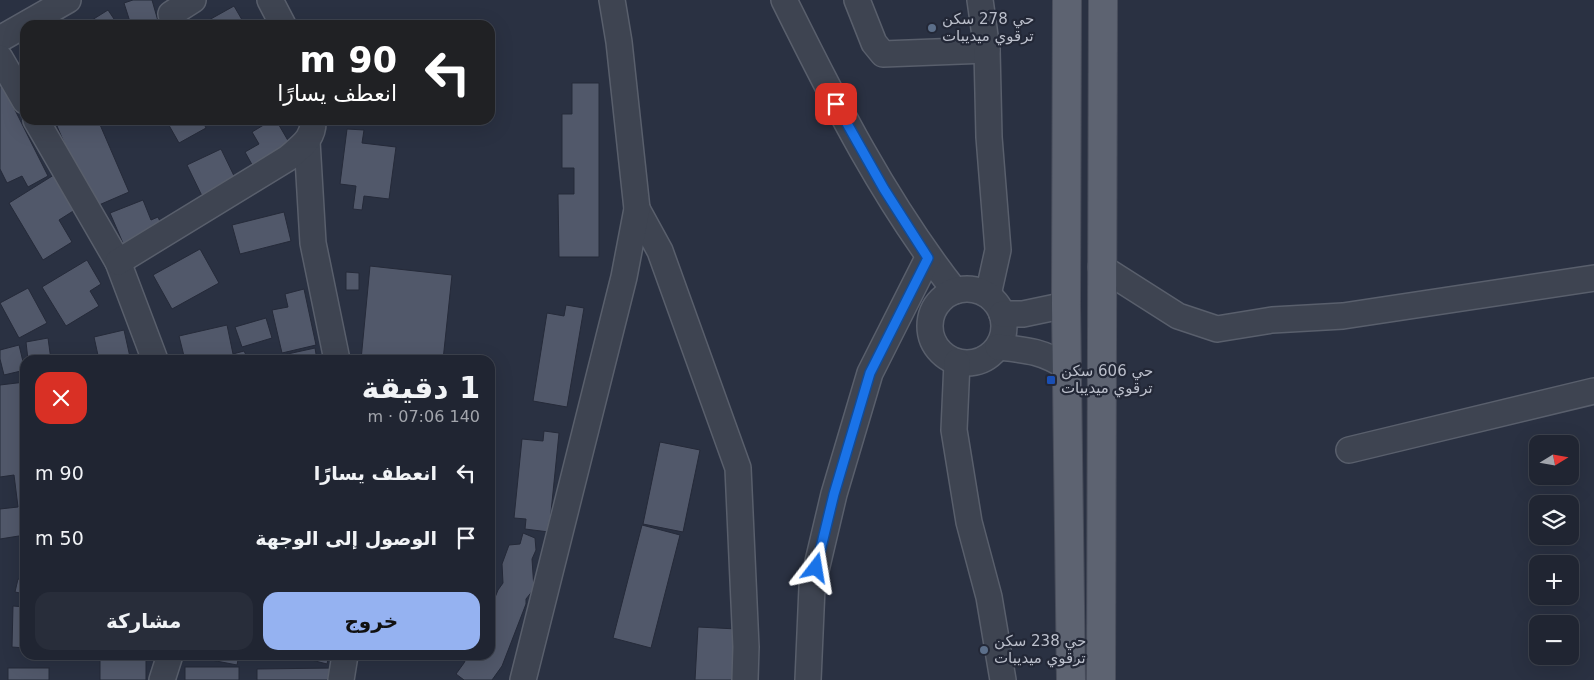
<!DOCTYPE html>
<html lang="ar">
<head>
<meta charset="utf-8">
<style>
  body { margin:0; font-family:"DejaVu Sans","Noto Sans Arabic",sans-serif; background:#282d3a; color:#f1f3f6; direction:rtl; height:100vh; display:flex; flex-direction:column; font-size:19px; white-space:nowrap }
  * { box-sizing:border-box; margin:0 }
  p { font-size:16px; color:#a2a5ac }
  .icon { flex:none; width:28px; height:28px; fill:none; stroke:currentColor; stroke-width:2; stroke-linecap:round; stroke-linejoin:round }
  .map { position:relative; flex:1; overflow:hidden; direction:ltr }
  .side { position:absolute; left:20px; top:355px; width:475px; height:305px; display:flex; flex-direction:column; background:#202532; border-radius:15px; box-shadow:0 5px 20px #0002,0 0 0 1px #3d424d; direction:rtl }
  .side>* { flex:none }
  .banner { position:absolute; left:20px; top:20px; width:475px; height:105px; border-radius:15px; box-shadow:0 5px 20px #0002,0 0 0 1px #3d424d; direction:rtl; background:#202124; color:#fff; overflow:hidden }
  .needle { width:32px; rotate:79deg }
  .fabs { position:absolute; left:1529px; top:435px; display:grid; gap:10px }
  .fabs a { display:grid; place-items:center; width:50px; height:50px; border-radius:10px; background:#202532; box-shadow:0 5px 20px #0002,0 0 0 1px #3d424d; font-size:25px }
  .pin { position:absolute; display:grid; place-items:center; width:42px; height:42px; color:#fff; margin:-21px; border-radius:10px; box-shadow:0 2px 8px #0006 }
  .me { position:absolute; width:55px; margin:-28px; rotate:14deg; stroke-linejoin:round; filter:drop-shadow(0 0 4px #0008) }
  .turn { display:flex; align-items:center; gap:18px; height:105px; padding:0 15px; font-size:22px }
  .turn .icon { width:65px; height:65px; stroke-width:2.5 }
  .turn b { display:block; font-size:35px; line-height:42px }
  .round { display:grid; place-items:center; flex:none; width:52px; height:52px; border-radius:15px; background:#282d3a }
  .overview { display:flex; align-items:center; justify-content:space-between; height:85px; padding:0 15px }
  h1 { font-size:30px; font-weight:700; line-height:38px }
  .action { display:flex; gap:10px; margin-top:auto; padding:10px 15px }
  .action a { flex:1; height:58px; border-radius:15px; background:#95b2f1; color:#111; font-size:20px; font-weight:700; line-height:58px; text-align:center }
  .action a+a { background:#282d3a; color:#f1f3f6 }
  ul { padding:0; list-style:none }
  li { display:flex; align-items:center; gap:15px; height:65px; padding:0 15px }
  li div { flex:1 }
  li b { display:block; font-size:19px }
  li em { font-style:normal }
  .map>svg:first-child { display:block }
  .building { fill:#51586a; stroke:#252a39 }
  .lines { fill:none; stroke-linecap:round; stroke-linejoin:round }
  .minor-casing { stroke:#595f6c; stroke-width:28 }
  .major-casing { stroke:#484d5b; stroke-width:30 }
  .minor { stroke:#3e4451; stroke-width:25 }
  .major { stroke:#5d6371; stroke-width:28 }
  .route-casing { stroke:#114b97; stroke-width:12 }
  .route { stroke:#1a73e8; stroke-width:9 }
  .service-dot { fill:#5c6f8a; stroke:#232837; stroke-width:2 }
  .transit-dot { fill:#1a4fb4; stroke:#232837; stroke-width:2 }
  .labels { text-anchor:middle; dominant-baseline:central; stroke-width:4.5; stroke-linejoin:round; paint-order:stroke }
  .poi-label { font-size:15px; fill:#bbbfcb; stroke:#232837; text-anchor:start }
</style>
</head>
<body>
<div class="map">
<svg width="1594" height="680" viewBox="0 0 1594 680">
  <rect width="100%" height="100%" fill="#2a3142"/>
  <g class="building">
    <path d="M133,0H152L158,21L145,25H131L124,3Z"/>
    <path d="M234,6L245,25H200Z"/>
    <path d="M108,10L118,25H84Z"/>
    <path d="M572,83H599V257H559L558,194H574V168H562V114H572Z"/>
    <path d="M2,84L48,176L28,187L22,176L7,183L0,169V85Z"/>
    <path d="M70,120H98L129,192L92,208L57,126Z"/>
    <path d="M166,120H202L206,128L179,143Z"/>
    <path d="M272,120H276L297,156L260,179L245,152L259,144L252,132Z"/>
    <path d="M347,129L364,130L362,143L396,147L389,199L364,196L362,210L353,209L356,186L340,184Z"/>
    <path d="M221,149L237,182L203,198L187,165Z"/>
    <path d="M57,173L78,208L59,220L72,242L43,260L9,203Z"/>
    <path d="M143,200L151,220L158,217L169,241L129,257L110,213Z"/>
    <path d="M284,212L291,241L240,254L232,225Z"/>
    <path d="M200,249L219,283L172,309L153,275Z"/>
    <path d="M87,260L101,284L90,291L99,306L66,326L42,287Z"/>
    <path d="M370,266L452,275L443,360H361Z"/>
    <path d="M346,272L359,273V290H346Z"/>
    <path d="M28,288L47,323L19,338L0,303Z"/>
    <path d="M304,289L316,345L282,353L272,310L288,307L285,294Z"/>
    <path d="M566,305L584,308L567,407L533,401L547,313L564,316Z"/>
    <path d="M266,318L272,338L242,347L235,327Z"/>
    <path d="M227,325L233,354L244,351L246,355L234,358V360H185L179,336Z"/>
    <path d="M124,330L130,357L119,360H99L94,337Z"/>
    <path d="M48,338L51,360H28L26,342Z"/>
    <path d="M19,345L25,370L4,375L0,359V350Z"/>
    <path d="M315,348L317,360H275L274,357Z"/>
    <path d="M25,382V535L0,539V509L18,507L14,475L0,477V385Z"/>
    <path d="M544,431L559,433L549,532L525,529L526,519L514,518L522,439L543,441Z"/>
    <path d="M660,442L700,450L683,532L643,524Z"/>
    <path d="M642,525L680,535L651,648L613,638Z"/>
    <path d="M523,533L535,538L536,550L532,559L534,589L526,599V604L502,666L492,680H464L456,674L464,663L468,655H490V610L498,590L503,583L502,564L509,545L520,544Z"/>
    <path d="M18,579L25,580V594L15,592Z"/>
    <path d="M13,606L25,607V648L12,647Z"/>
    <path d="M698,627L737,629L735,680H695Z"/>
    <path d="M126,655H146V680H100V657H126Z"/>
    <path d="M206,655H239L237,665L206,659Z"/>
    <path d="M292,655H329L327,664Z"/>
    <rect x="185" y="667" width="54" height="13"/>
    <rect x="8" y="668" width="41" height="12"/>
    <path d="M334,668V680H257V669Z"/>
  </g>
  <g class="lines">
    <defs>
      <g id="minor">
        <path d="M270,0L283,25"/>
        <path d="M784,0C834,101 885,202 955,291"/>
        <path d="M857,0L874,43L883,54L987,50"/>
        <path d="M980,0L987,50L989,137L998,250L988,295"/>
        <path d="M171,14L193,0"/>
        <path d="M0,39L68,0"/>
        <path d="M0,58L25,101"/>
        <path d="M36,120L118,262L155,360"/>
        <path d="M307,141L313,243L337,360"/>
        <path d="M637,209L660,251L738,468L746,647L745,680"/>
        <path d="M118,262L288,158C301,146 314,139 313,120"/>
        <path d="M1101,267L1178,316L1217,329L1272,320L1343,316L1594,278"/>
        <circle cx="967" cy="326" r="37"/>
        <path d="M1002,314H1023L1066,305"/>
        <path d="M998,347C1027,350 1042,351 1067,367"/>
        <path d="M957,362L954,430L969,522L989,597L1003,680"/>
        <path d="M1349,450L1594,391"/>
        <path d="M162,680L170,655"/>
        <path d="M341,680L345,655"/>
        <path d="M523,680L624,277L637,209L619,42L612,0"/>
        <path d="M808,680L812,587L834,494L870,373L928,258"/>
      </g>
      <g id="major">
        <path d="M1067,0L1066,305L1071,680"/>
        <path d="M1101,680L1103,0"/>
      </g>
    </defs>
    <use href="#minor" class="minor-casing"/>
    <use href="#major" class="major-casing"/>
    <use href="#minor" class="minor"/>
    <use href="#major" class="major"/>
  </g>
  <g class="lines">
    <defs>
      <path id="route" d="M816,568L834,494L870,373L928,258L884,189L836,104"/>
    </defs>
    <use href="#route" class="route-casing"/>
    <use href="#route" class="route"/>
  </g>
  <g class="service-dot">
    <circle cx="932" cy="28" r="5"/>
    <circle cx="984" cy="650" r="5"/>
  </g>
  <rect class="transit-dot" x="1046" y="375" width="10" height="10" rx="2.5"/>
  <g class="labels">
    <g class="poi-label">
      <text x="942" y="19">حي 278 سكن<tspan x="942" dy="17">ترقوي ميديبات</tspan></text>
      <text x="1061" y="371">حي 606 سكن<tspan x="1061" dy="17">ترقوي ميديبات</tspan></text>
      <text x="994" y="641">حي 238 سكن<tspan x="994" dy="17">ترقوي ميديبات</tspan></text>
    </g>
  </g>
</svg>
<div class="fabs">
<a><svg class="needle" viewBox="-14 -14 28 28"><path d="M0-13l5 13h-10z" fill="#e53935"/><path d="M0 13l5-13h-10z" fill="#a2a5ac"/></svg></a>
<a><svg class="icon" aria-label="layers" viewBox="0 0 24 24"><path d="M12 4l9 5-9 5-9-5zM3 14l9 5 9-5"/></svg></a>
<a>+</a>
<a>−</a>
</div>
<div class="pin" style="left:836px;top:104px;background:#d93025"><svg class="icon" aria-label="arrive" viewBox="0 0 24 24"><path d="M6 21V4h12l-3 4 3 4H6"/></svg></div>
<svg class="me" style="left:816px;top:568px" viewBox="-20 -20 40 40"><path d="M0-17L14 15 0 8-14 15z" fill="#1a73e8" stroke="#fff" stroke-width="4"/></svg>
<div class="banner">
<div class="turn"><svg class="icon" aria-label="left" viewBox="0 0 24 24"><path d="M17 20v-9H6M10 6l-5 5 5 5"/></svg><div><b>90 m</b>انعطف يسارًا</div></div>
</div>
<section class="side">
<div class="overview"><div><h1>1 دقيقة</h1><p>140 m · 07:06</p></div><a class="round" style="background:#d93025;color:#fff"><svg class="icon" aria-label="close" viewBox="0 0 24 24"><path d="M6 6l12 12M18 6L6 18"/></svg></a></div>
<ul>
<li><svg class="icon" aria-label="left" viewBox="0 0 24 24"><path d="M17 20v-9H6M10 6l-5 5 5 5"/></svg><div><b>انعطف يسارًا</b></div><em>90 m</em></li>
<li><svg class="icon" aria-label="arrive" viewBox="0 0 24 24"><path d="M6 21V4h12l-3 4 3 4H6"/></svg><div><b>الوصول إلى الوجهة</b></div><em>50 m</em></li>
</ul>
<div class="action"><a>خروج</a><a>مشاركة</a></div>
</section>
</div>
</body>
</html>
